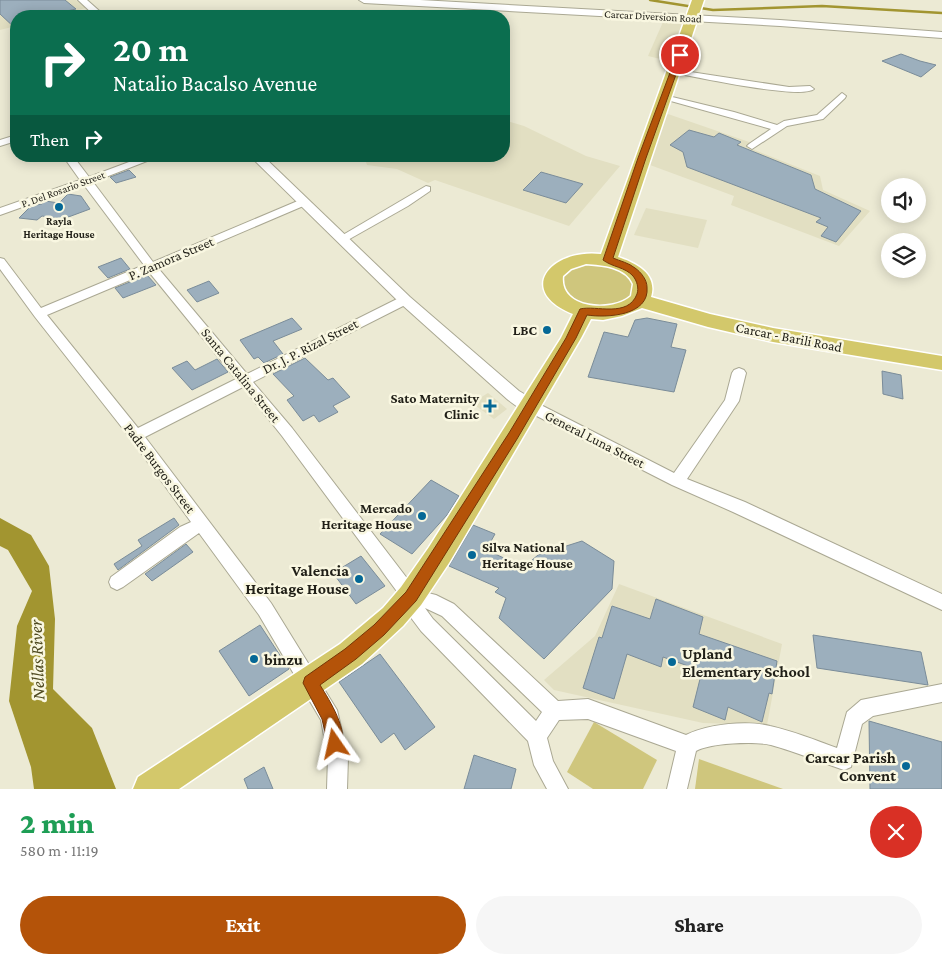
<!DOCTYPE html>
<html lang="en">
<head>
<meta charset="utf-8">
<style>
  body { margin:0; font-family:"Crimson Pro",serif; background:#f6f6f6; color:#222; height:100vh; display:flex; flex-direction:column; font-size:19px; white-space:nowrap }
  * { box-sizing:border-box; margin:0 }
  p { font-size:16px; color:#767676 }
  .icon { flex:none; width:28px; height:28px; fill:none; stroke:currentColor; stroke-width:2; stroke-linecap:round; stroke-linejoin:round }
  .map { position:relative; height:789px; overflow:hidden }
  .sheet { display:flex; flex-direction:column; background:#fff; flex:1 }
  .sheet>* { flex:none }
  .guide { position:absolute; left:10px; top:10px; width:500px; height:152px; border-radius:20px; box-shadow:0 2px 12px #0003; background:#0b6e4f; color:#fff; overflow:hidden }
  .controls { position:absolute; left:881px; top:178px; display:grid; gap:10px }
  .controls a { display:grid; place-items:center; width:45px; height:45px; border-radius:50%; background:#fff; box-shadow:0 2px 12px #0003; font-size:25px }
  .pin { position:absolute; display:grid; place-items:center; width:42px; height:42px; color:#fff; margin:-21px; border:2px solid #fff; border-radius:50%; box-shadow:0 1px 5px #0007 }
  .me { position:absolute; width:55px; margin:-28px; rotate:349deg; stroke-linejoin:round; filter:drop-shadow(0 0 4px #0008) }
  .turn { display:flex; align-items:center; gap:18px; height:105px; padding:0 20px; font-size:22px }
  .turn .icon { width:65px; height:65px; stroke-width:2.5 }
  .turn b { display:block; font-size:35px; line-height:42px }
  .then { display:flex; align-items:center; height:48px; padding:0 20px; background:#0003; gap:10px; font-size:19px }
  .round { display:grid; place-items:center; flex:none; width:52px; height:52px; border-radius:26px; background:#f6f6f6 }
  .overview { display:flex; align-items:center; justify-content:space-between; height:85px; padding:0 20px }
  h1 { font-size:30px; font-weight:800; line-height:38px; color:#1e9e55 }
  .action { display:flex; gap:10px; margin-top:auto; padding:10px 20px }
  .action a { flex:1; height:58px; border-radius:30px; background:#b45309; color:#fff; font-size:20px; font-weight:800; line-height:58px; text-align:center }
  .action a+a { background:#f6f6f6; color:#222 }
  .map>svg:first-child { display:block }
  .built { fill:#e2dfc2 }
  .green { fill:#cfc67d }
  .water { fill:#a29530 }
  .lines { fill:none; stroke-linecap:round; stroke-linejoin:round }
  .stream { stroke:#a29530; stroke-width:2.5 }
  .building { fill:#9cafbd; stroke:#7a8c99 }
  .minor-casing { stroke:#aaa893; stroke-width:2 }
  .tertiary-casing { stroke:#aaa893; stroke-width:2 }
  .secondary-casing { stroke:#aaa893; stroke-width:2 }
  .trunk-casing { stroke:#fff; stroke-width:3 }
  .minor { fill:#fff; fill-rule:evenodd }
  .tertiary { fill:#fff; fill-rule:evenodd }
  .secondary { fill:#fff; fill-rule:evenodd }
  .trunk { fill:#d3c86b; fill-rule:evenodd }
  .route { fill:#b45309; stroke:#753606 }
  .poi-dot { fill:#056896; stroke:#f9f7e1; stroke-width:2 }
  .labels { text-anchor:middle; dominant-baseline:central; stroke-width:5; stroke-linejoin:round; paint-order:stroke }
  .far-street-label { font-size:11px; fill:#201f17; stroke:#f9f7e1 }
  .far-poi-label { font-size:11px; font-weight:bold; fill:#201f17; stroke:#f9f7e1 }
  .street-label { font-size:14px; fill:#201f17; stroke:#f9f7e1 }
  .poi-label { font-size:14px; font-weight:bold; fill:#201f17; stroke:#f9f7e1; text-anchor:end }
  .near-poi-label { font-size:16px; font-weight:bold; fill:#201f17; stroke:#f9f7e1; text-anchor:end }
  .near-water-label { font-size:18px; font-style:italic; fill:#4f4a21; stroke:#f9f7e1 }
</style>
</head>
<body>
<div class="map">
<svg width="942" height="789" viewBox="0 0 942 789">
  <rect width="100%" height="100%" fill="#ecead4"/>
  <g class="built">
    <path d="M0,0H76L86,8L54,16H16V26L0,30Z"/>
    <path d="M663,22L683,24L669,61L648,56Z"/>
    <path d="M668,114L752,143L747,147L820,176L823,190L870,211L839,246L731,205L734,196L650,165L663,120Z"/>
    <path d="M504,120L524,126L586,156L620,166L569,226L435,180L428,183L397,169L367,165L366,162L377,156H504Z"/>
    <path d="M646,208L707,220L698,248L634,235Z"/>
    <path d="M488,393L507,409L494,419L472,403Z"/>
    <path d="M619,584L782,644L767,725L703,723L554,690L544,680L595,636Z"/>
  </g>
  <g class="green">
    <path d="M597,260L634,277V298L600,310L567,300L558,276L562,270Z"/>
    <path d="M594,722L657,760L643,789H593L567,772Z"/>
    <path d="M699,759L783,789H695Z"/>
  </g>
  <path class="water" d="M0,518L31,535L49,566L55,619L53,689L92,728L116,789H34L31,767L9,701L17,626L32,591L8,550L0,546Z"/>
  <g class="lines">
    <path class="stream" d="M650,0L713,10L822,6L942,13"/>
  </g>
  <g class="building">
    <path d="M0,0H65L76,9L44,16H16V29L0,14Z"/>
    <path d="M901,54L920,61L936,65L921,77L882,61Z"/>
    <path d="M689,130L714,137L719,133L741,142L737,145L811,175L815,189L861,211L836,242L821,236L828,227L816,222L821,218L687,167L683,152L670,145Z"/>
    <path d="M129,170L136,177L116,183L110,177Z"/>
    <path d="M541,172L583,184L566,203L523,190Z"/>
    <path d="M68,194L81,196L90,209L63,219L42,216L37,220L19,218L31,206L42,204L45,201L59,203Z"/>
    <path d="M121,258L130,269L108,278L98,267Z"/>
    <path d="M147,275L156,285L123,298L115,288Z"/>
    <path d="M209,281L219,293L197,302L187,290Z"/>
    <path d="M292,318L302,329L273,341L283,354L264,363L258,357L254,359L240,340Z"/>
    <path d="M647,318L677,324L671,347L686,350L674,392L588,377L604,332L628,337L635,320Z"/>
    <path d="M305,358L328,380L333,378L350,397L333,406L338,412L319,422L314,415L303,421L287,400L294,396L273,374Z"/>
    <path d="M217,359L228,372L192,390L172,368L187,361L195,370Z"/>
    <path d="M882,371L901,375L903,399L883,394Z"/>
    <path d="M431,480L459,496L447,515L412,554L380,534Z"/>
    <path d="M174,518L179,525L118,570L114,564L142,546L138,540Z"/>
    <path d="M473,525L495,534L486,550L524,567L538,555L582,541L614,561L612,589L544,659L499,618L506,598L495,592L499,588L449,566Z"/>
    <path d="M186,544L193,552L152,581L145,574Z"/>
    <path d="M361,556L385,586L356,604L333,573Z"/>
    <path d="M656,599L703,617L699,634L777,661L772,694L769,693L762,722L728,707L725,720L693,707L702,671L663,657L661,667L627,654L614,699L583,688L599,637L602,638L612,606L650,619Z"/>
    <path d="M260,625L289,669L249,696L219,651Z"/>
    <path d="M813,635L921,652L928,685L817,668Z"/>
    <path d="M380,654L435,727L405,750L394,733L381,743L339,682Z"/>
    <path d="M869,721L942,742V789H870Z"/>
    <path d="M474,755L516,769L511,789H464Z"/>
    <path d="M264,767L273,789H248L244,779Z"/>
  </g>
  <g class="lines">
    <defs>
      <g id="minor">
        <path d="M671,69L789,87L810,86L814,89C801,100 697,77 674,73L670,71Z"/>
        <path d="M842,93L846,96L845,98L823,119L787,126L752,149L747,146L749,144L771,129L660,98L664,95L734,112L777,125L784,121L817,115Z"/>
        <path d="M16,135V141L0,146V140Z"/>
        <path d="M63,156H73L89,177L145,156H160L93,182L153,262L300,200H308L309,202L308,204L158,268L247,374L401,297H409L411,300L409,303L253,382L292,428L416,590L436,595L454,604L558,701L588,699L686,735C707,724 747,720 770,726C793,731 815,740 837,748L847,712L861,700L942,684V702L873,716L862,724L851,767L844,770C820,762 796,752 771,745C754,741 711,743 696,751L687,789H667L676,751L588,719L559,720L547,738L553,761L568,789H547L534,765L528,741L421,631L412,619L404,601L282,436L243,387L145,437L271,603L337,710L348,757L347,789H327L328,757L321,720L259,615L199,533L123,587L117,590L111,587L109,582L111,577L180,527L191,522L131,439L35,317L0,269V258L4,259L41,308L144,265L84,185L0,215V208L80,180ZM149,272L236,379L138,428L47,315ZM425,608L442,616L542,712L536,721L433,619Z"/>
        <path d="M426,186L430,187V191L408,206L346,241H338L336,239Z"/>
        <path d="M739,368L744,370L746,373L739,401L687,479L745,502L942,594V610L733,512L672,485L525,410L523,406L525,402H535L674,473L725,400L732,373L734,370Z"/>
      </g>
      <g id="tertiary">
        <path d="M78,0H87L105,16H95Z"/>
        <path d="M250,156H263L410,297L519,391L536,401L539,406L536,411C525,414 516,406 507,399L400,303Z"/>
      </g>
      <path id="secondary" d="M359,0H420L780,20L942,32V38L780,26L364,3Z"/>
      <path id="trunk" d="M692,0H704L618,257C636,263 658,274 651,297L710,314L773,328L942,356V370L773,342L708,327L642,308L622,316L603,320L591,319L581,338L449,563L421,605L403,626L362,664L179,789H133L138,777L340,644L383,608L401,587L429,547L561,338L573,314C514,290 553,248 601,254ZM586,264C603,265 626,267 633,284L631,296C612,313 559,309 563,276L571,269Z"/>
    </defs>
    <use href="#minor" class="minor-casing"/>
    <use href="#tertiary" class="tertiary-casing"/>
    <use href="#secondary" class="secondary-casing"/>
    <use href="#trunk" class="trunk-casing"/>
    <use href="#minor" class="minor"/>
    <use href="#tertiary" class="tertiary"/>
    <use href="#secondary" class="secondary"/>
    <use href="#trunk" class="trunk"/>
  </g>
  <path class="route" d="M677,54L683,55L646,158L613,258C620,261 629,263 635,268C641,272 647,280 647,287C650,316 606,318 587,315L576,338L517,439L416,601L384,635L356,659L320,685C330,701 349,731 341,750L335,752L329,750L322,719L303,683L305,677L345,649L374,625L406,592L509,433L566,338L580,309C596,305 628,318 637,294C639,288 637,281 633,276C625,267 612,267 603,260L638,158Z"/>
  <g class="poi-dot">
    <circle cx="59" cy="207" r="5"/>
    <circle cx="547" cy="330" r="5"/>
    <path d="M487.5 398.5h5v5h5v5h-5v5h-5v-5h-5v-5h5z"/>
    <circle cx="422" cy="516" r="5"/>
    <circle cx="472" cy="555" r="5"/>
    <circle cx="359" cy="579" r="5"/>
    <circle cx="254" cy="659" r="5"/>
    <circle cx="672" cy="662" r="5"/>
    <circle cx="906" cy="766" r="5"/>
  </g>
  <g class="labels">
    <g class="far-street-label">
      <text transform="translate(653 16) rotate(3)">Carcar Diversion Road</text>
      <text transform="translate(63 189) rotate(-20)">P. Del Rosario Street</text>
    </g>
    <g class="far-poi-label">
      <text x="59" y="221">Rayla<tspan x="59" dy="13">Heritage House</tspan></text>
    </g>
    <g class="street-label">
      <text transform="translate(171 258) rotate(-23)">P. Zamora Street</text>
      <text transform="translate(789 337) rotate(11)">Carcar - Barili Road</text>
      <text transform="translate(310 346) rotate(-27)">Dr. J. P. Rizal Street</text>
      <text transform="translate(241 375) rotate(51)">Santa Catalina Street</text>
      <text transform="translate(595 439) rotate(27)">General Luna Street</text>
      <text transform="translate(160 468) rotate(53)">Padre Burgos Street</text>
    </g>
    <g class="poi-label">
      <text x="537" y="330">LBC</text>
      <text x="479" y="398">Sato Maternity<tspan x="479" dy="16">Clinic</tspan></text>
      <text x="412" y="508">Mercado<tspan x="412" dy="16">Heritage House</tspan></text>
      <text x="482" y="547" text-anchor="start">Silva National<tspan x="482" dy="16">Heritage House</tspan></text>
    </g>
    <g class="near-poi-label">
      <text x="349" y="570">Valencia<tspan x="349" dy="18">Heritage House</tspan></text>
      <text x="682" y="653" text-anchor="start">Upland<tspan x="682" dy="18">Elementary School</tspan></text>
      <text x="264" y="659" text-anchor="start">binzu</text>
      <text x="896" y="757">Carcar Parish<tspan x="896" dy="18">Convent</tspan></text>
    </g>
    <g class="near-water-label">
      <text transform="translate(37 660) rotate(-92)">Nellas River</text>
    </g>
  </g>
</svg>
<div class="controls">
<a><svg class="icon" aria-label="sound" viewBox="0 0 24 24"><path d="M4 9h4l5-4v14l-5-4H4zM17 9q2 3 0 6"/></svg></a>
<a><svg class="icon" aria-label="layers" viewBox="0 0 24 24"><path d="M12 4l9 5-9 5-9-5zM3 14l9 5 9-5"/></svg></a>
</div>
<div class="pin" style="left:680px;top:55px;background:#d93025"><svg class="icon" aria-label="arrive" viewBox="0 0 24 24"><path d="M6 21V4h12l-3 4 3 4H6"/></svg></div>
<svg class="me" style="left:335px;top:744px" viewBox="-20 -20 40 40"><path d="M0-17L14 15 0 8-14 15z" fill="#b45309" stroke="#fff" stroke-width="4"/></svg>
<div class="guide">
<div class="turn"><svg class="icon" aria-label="right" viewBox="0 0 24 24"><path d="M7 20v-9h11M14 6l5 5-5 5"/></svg><div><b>20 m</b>Natalio Bacalso Avenue</div></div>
<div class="then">Then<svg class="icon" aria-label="right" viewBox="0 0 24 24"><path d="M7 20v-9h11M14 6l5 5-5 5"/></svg></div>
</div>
</div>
<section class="sheet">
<div class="overview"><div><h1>2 min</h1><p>580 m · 11:19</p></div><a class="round" style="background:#d93025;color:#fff"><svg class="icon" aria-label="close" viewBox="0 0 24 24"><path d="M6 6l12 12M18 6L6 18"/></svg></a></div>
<div class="action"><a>Exit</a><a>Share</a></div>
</section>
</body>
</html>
